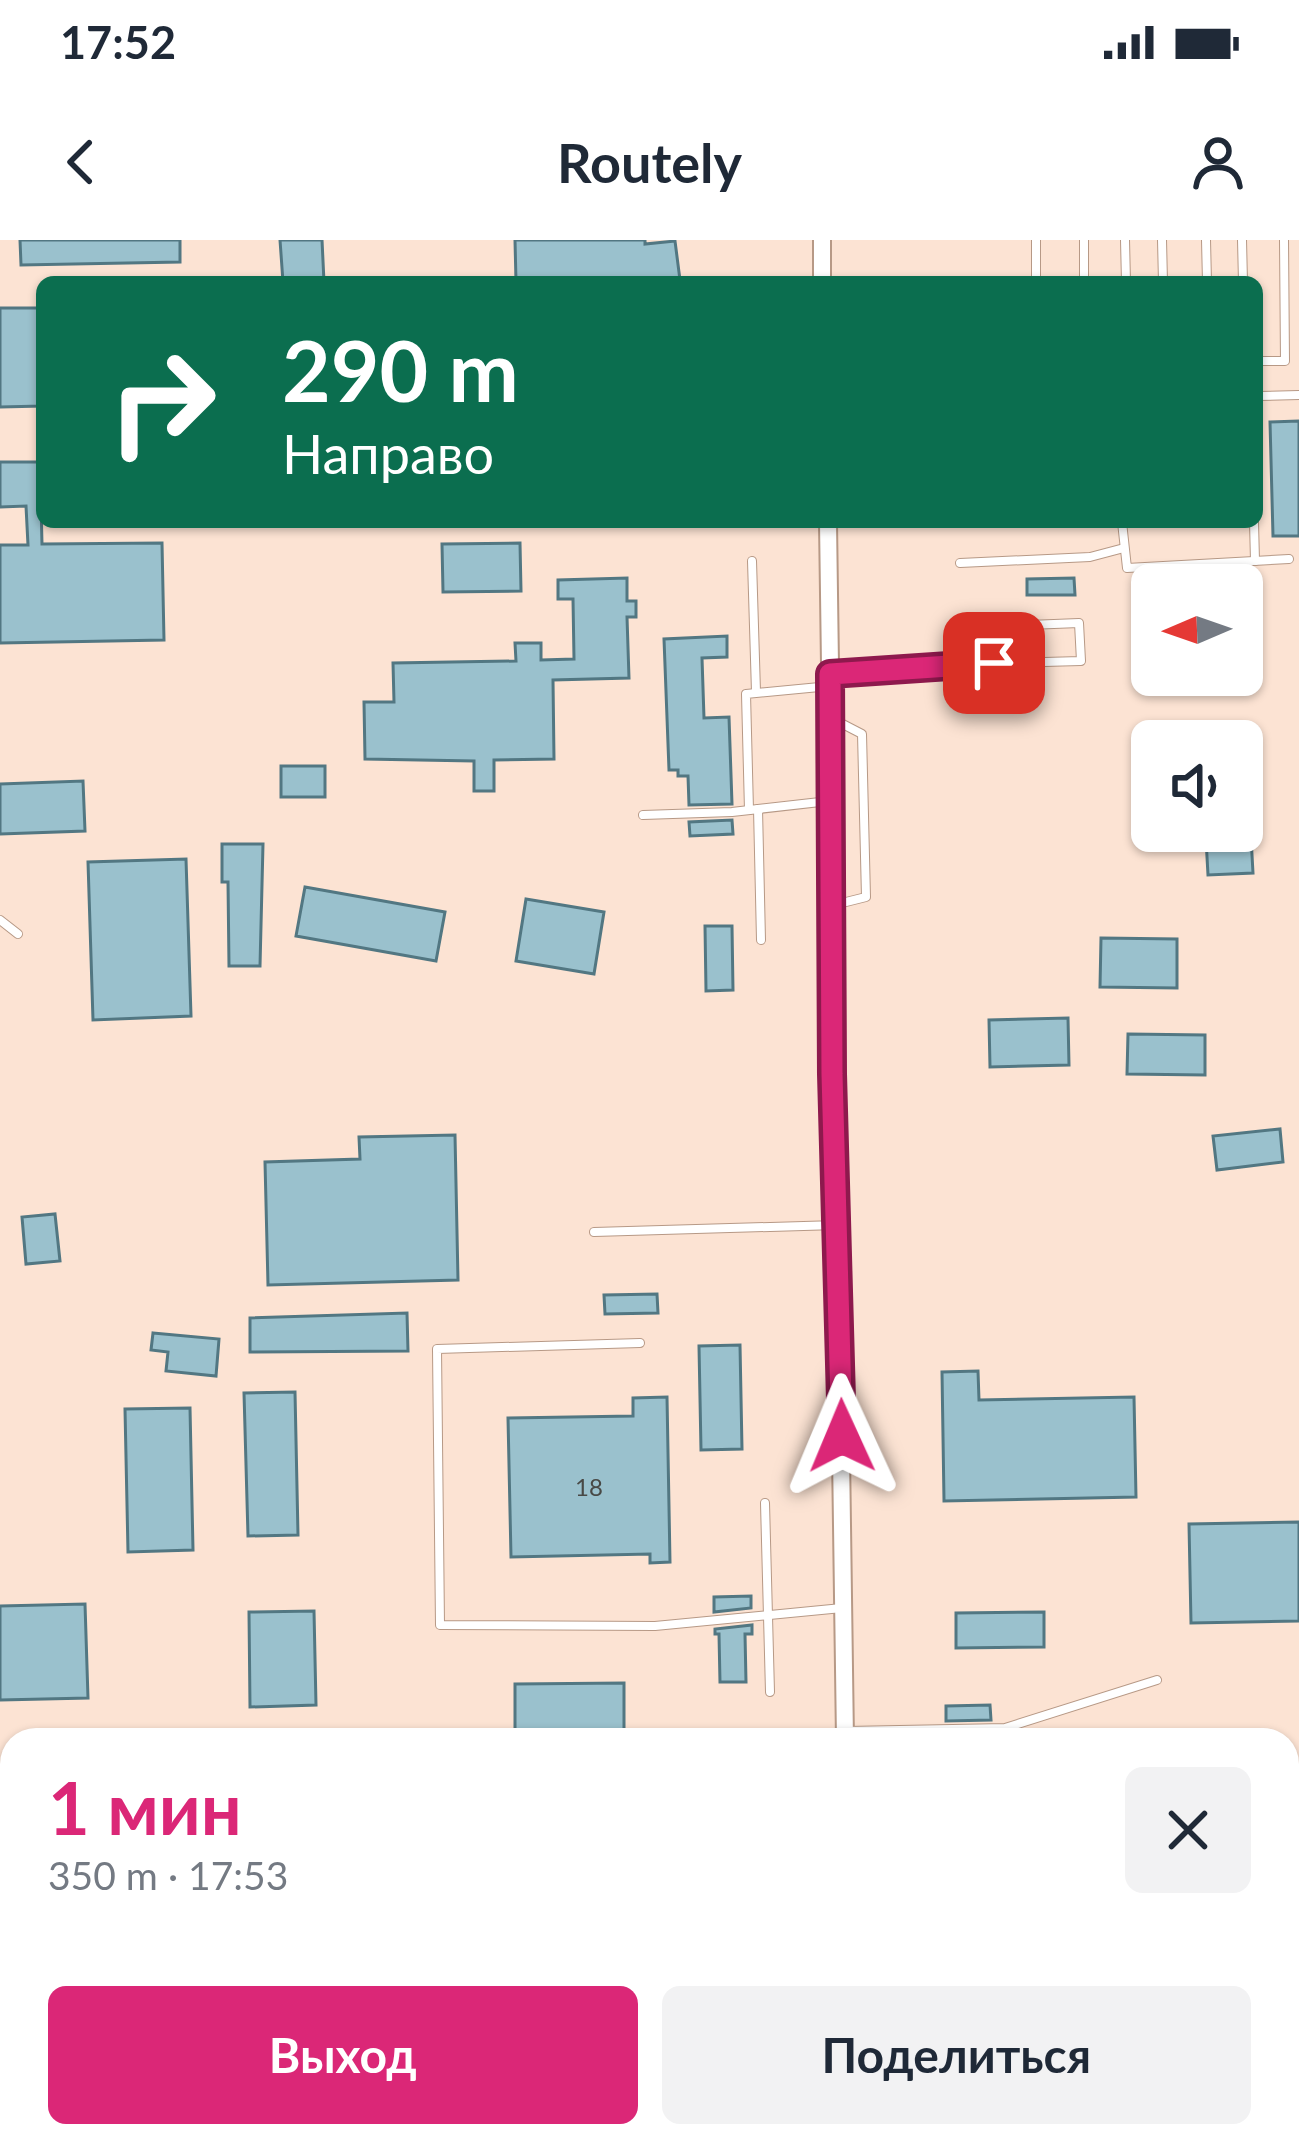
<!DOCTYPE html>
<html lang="ru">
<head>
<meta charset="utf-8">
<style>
  body { margin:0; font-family:Lato,sans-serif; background:#f2f2f3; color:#1f2937; height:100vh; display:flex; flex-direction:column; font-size:45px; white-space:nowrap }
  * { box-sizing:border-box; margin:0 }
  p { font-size:39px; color:#747a83 }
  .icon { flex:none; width:66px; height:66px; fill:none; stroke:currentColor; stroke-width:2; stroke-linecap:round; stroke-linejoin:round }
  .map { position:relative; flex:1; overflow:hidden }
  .details { position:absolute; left:0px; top:1488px; width:1299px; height:420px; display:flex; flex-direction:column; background:#fff; border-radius:36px 36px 0 0; box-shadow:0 3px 9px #0004 }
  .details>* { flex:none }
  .banner { position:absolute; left:36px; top:36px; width:1227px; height:252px; border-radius:18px; box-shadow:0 3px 9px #0004; background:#0b6e4f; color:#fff; overflow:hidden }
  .needle { width:78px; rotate:268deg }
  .tools { position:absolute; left:1131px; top:324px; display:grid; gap:24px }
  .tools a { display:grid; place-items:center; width:132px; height:132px; border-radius:18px; background:#fff; box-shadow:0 3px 9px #0004; font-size:60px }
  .pin { position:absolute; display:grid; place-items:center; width:102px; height:102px; color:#fff; margin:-51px; border-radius:24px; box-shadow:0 6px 18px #0006 }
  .me { position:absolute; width:132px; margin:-66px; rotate:359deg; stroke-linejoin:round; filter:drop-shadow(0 0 9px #0008) }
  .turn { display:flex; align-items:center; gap:42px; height:252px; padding:0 48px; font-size:54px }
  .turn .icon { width:156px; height:156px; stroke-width:2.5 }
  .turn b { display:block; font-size:84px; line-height:102px }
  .round { display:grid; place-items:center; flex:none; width:126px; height:126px; border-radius:18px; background:#f2f2f3 }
  .overview { display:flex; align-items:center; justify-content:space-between; height:204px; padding:0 48px }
  h1 { font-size:72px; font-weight:700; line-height:90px; color:#db2777 }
  .button { display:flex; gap:24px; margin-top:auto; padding:24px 48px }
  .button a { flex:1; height:138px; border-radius:18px; background:#db2777; color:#fff; font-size:48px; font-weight:700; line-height:138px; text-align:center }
  .button a+a { background:#f2f2f3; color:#1f2937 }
  .status { display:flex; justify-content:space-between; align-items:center; height:84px; padding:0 60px; background:#fff; direction:ltr }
  .status svg { height:33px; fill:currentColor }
  header { display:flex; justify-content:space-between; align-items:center; height:156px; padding:0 48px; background:#fff; font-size:54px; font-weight:700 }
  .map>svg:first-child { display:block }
  .building { fill:#9ac1cd; stroke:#527782; stroke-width:3 }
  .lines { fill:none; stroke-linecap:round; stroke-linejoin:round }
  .lane-casing { stroke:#b79986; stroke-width:10 }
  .street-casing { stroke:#b79986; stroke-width:20 }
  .lane { stroke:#fff; stroke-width:8 }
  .street { stroke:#fff; stroke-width:16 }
  .route-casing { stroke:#8e194d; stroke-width:30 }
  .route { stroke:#db2777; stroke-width:21 }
  .labels { text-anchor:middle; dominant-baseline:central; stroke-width:9; stroke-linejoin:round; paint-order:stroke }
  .number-label { font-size:24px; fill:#484946 }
</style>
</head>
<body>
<div class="status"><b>17:52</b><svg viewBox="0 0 49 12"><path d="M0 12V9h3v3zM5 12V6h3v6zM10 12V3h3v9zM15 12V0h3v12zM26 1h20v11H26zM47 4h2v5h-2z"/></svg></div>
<header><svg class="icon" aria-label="back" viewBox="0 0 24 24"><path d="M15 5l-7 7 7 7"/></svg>Routely<svg class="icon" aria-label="person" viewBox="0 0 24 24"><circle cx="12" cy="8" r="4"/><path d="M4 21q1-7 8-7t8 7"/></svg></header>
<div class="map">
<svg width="1299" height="1908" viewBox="0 0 1299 1908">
  <rect width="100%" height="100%" fill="#fce3d3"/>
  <g class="building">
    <path d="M20,0H180V22L21,25Z"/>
    <path d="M280,0H322L324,42H283Z"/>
    <path d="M515,0H645V4L675,1L680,40L516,42Z"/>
    <path d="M0,68H42V166L0,167Z"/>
    <path d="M1299,181V296H1273L1270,182Z"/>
    <path d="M0,222H40L42,304L162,303L164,400L0,403V305H28L26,266L0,267Z"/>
    <path d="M520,303L521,351L443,352L442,304Z"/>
    <path d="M627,338V361H636V377H627L629,438L553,440L554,519L494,520V551H474V521L365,519L364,462H394L393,423L516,421L515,403H541V420L574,419L573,359H558V340Z"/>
    <path d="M1074,338L1075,355H1027V339Z"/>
    <rect x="1136" y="357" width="16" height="46"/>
    <path d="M727,396V417L702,418L704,478L729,477L732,564L689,565L688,536H678V530H669L664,399Z"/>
    <rect x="281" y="526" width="44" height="31"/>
    <path d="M83,541L85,591L0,594V544Z"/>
    <path d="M732,580L733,594L690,596L689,582Z"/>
    <path d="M1251,597L1253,633L1208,635L1206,599Z"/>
    <path d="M222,604H263L260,726H229L228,642H222Z"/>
    <path d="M186,619L191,776L93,780L88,622Z"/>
    <path d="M305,647L445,672L436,721L296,696Z"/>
    <path d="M526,659L604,672L594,734L516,721Z"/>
    <path d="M705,686H732L733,750L706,751Z"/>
    <path d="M1101,698L1177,699V748L1100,747Z"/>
    <path d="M1068,778L1069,825L990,827L989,780Z"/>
    <path d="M1128,794L1205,795V835L1127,834Z"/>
    <path d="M1280,889L1283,922L1217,930L1213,896Z"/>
    <path d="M455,895L458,1040L268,1045L265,922L360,919L359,897Z"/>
    <path d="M55,974L60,1021L26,1024L22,977Z"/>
    <path d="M657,1054L658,1073L605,1074L604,1055Z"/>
    <path d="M407,1073L408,1111L250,1112V1078Z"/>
    <path d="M153,1093L219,1099L216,1136L166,1131L168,1112L151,1110Z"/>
    <path d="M740,1105L742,1209L701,1210L699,1106Z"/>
    <path d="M978,1131L979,1160L1134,1157L1136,1257L944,1261L942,1132Z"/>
    <path d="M295,1152L298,1295L248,1296L244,1153Z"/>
    <path d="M667,1157L670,1322L650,1323V1314L511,1317L508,1178L633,1176V1158Z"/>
    <path d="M190,1168L193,1310L128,1312L125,1169Z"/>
    <path d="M1299,1282V1381L1191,1383L1189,1284Z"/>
    <path d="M751,1356V1368L714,1372V1357Z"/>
    <path d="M85,1364L88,1458L0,1460V1366Z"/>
    <path d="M314,1371L316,1465L250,1467L249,1372Z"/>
    <path d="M1044,1372V1407L956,1408V1373Z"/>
    <path d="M752,1385V1394H745L746,1442H720L719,1394H715V1389Z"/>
    <path d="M624,1443V1493L515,1495V1444Z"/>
    <path d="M990,1465L991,1480L946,1481V1466Z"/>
  </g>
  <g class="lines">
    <defs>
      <g id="lane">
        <path d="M1036,0V42"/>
        <path d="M1084,0V42"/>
        <path d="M1125,0L1126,42"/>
        <path d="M1162,0L1163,42"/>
        <path d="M1206,0L1207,42"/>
        <path d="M1242,0L1243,42"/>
        <path d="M1257,121H1285L1284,0"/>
        <path d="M1257,156L1299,155"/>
        <path d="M1122,282L1127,328L1289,319"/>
        <path d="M1254,282L1255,321"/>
        <path d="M752,321L756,452"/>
        <path d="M960,323L1090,317L1124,308"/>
        <path d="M831,434L934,425L1081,421L1079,383L950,388V425"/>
        <path d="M831,478L862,494L866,657L834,665"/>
        <path d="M758,569L761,700"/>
        <path d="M749,570L746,454L830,446"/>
        <path d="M643,575L732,572L829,561"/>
        <path d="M0,680L18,694"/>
        <path d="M594,992L837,985"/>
        <path d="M640,1103L437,1109L440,1385L655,1386L842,1368"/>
        <path d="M765,1263L770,1452"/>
        <path d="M847,1491L1005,1488L1157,1440"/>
        <path d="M0,1719H12"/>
        <path d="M764,1896V1908"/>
        <path d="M180,1908L181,1896"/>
      </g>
      <g id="street">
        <path d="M822,0V42"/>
        <path d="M828,282C833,688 839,1094 845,1500"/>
        <path d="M854,1896V1908"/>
      </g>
    </defs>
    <use href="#lane" class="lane-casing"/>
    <use href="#street" class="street-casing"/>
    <use href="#lane" class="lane"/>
    <use href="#street" class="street"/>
  </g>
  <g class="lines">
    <defs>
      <path id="route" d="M842,1196L832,834L830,434L994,423"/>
    </defs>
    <use href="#route" class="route-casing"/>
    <use href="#route" class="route"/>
  </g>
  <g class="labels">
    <g class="number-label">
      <text x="589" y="1246">18</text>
    </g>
  </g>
</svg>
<div class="tools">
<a><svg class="needle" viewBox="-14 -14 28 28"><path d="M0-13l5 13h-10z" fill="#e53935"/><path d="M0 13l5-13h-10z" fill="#747a83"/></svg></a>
<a><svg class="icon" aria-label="sound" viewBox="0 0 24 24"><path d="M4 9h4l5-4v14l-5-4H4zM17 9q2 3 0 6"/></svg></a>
</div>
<div class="pin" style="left:994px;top:423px;background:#d93025"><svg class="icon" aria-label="arrive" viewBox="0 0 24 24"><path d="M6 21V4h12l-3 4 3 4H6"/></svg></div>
<svg class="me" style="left:842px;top:1196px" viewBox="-20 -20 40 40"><path d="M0-17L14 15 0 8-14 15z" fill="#db2777" stroke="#fff" stroke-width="4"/></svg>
<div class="banner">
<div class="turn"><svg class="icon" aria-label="right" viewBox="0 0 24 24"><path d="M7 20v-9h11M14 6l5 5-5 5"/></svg><div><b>290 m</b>Направо</div></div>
</div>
<section class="details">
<div class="overview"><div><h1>1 мин</h1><p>350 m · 17:53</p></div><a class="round"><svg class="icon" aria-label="close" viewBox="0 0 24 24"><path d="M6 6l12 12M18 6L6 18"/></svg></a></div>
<div class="button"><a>Выход</a><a>Поделиться</a></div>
</section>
</div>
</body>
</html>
